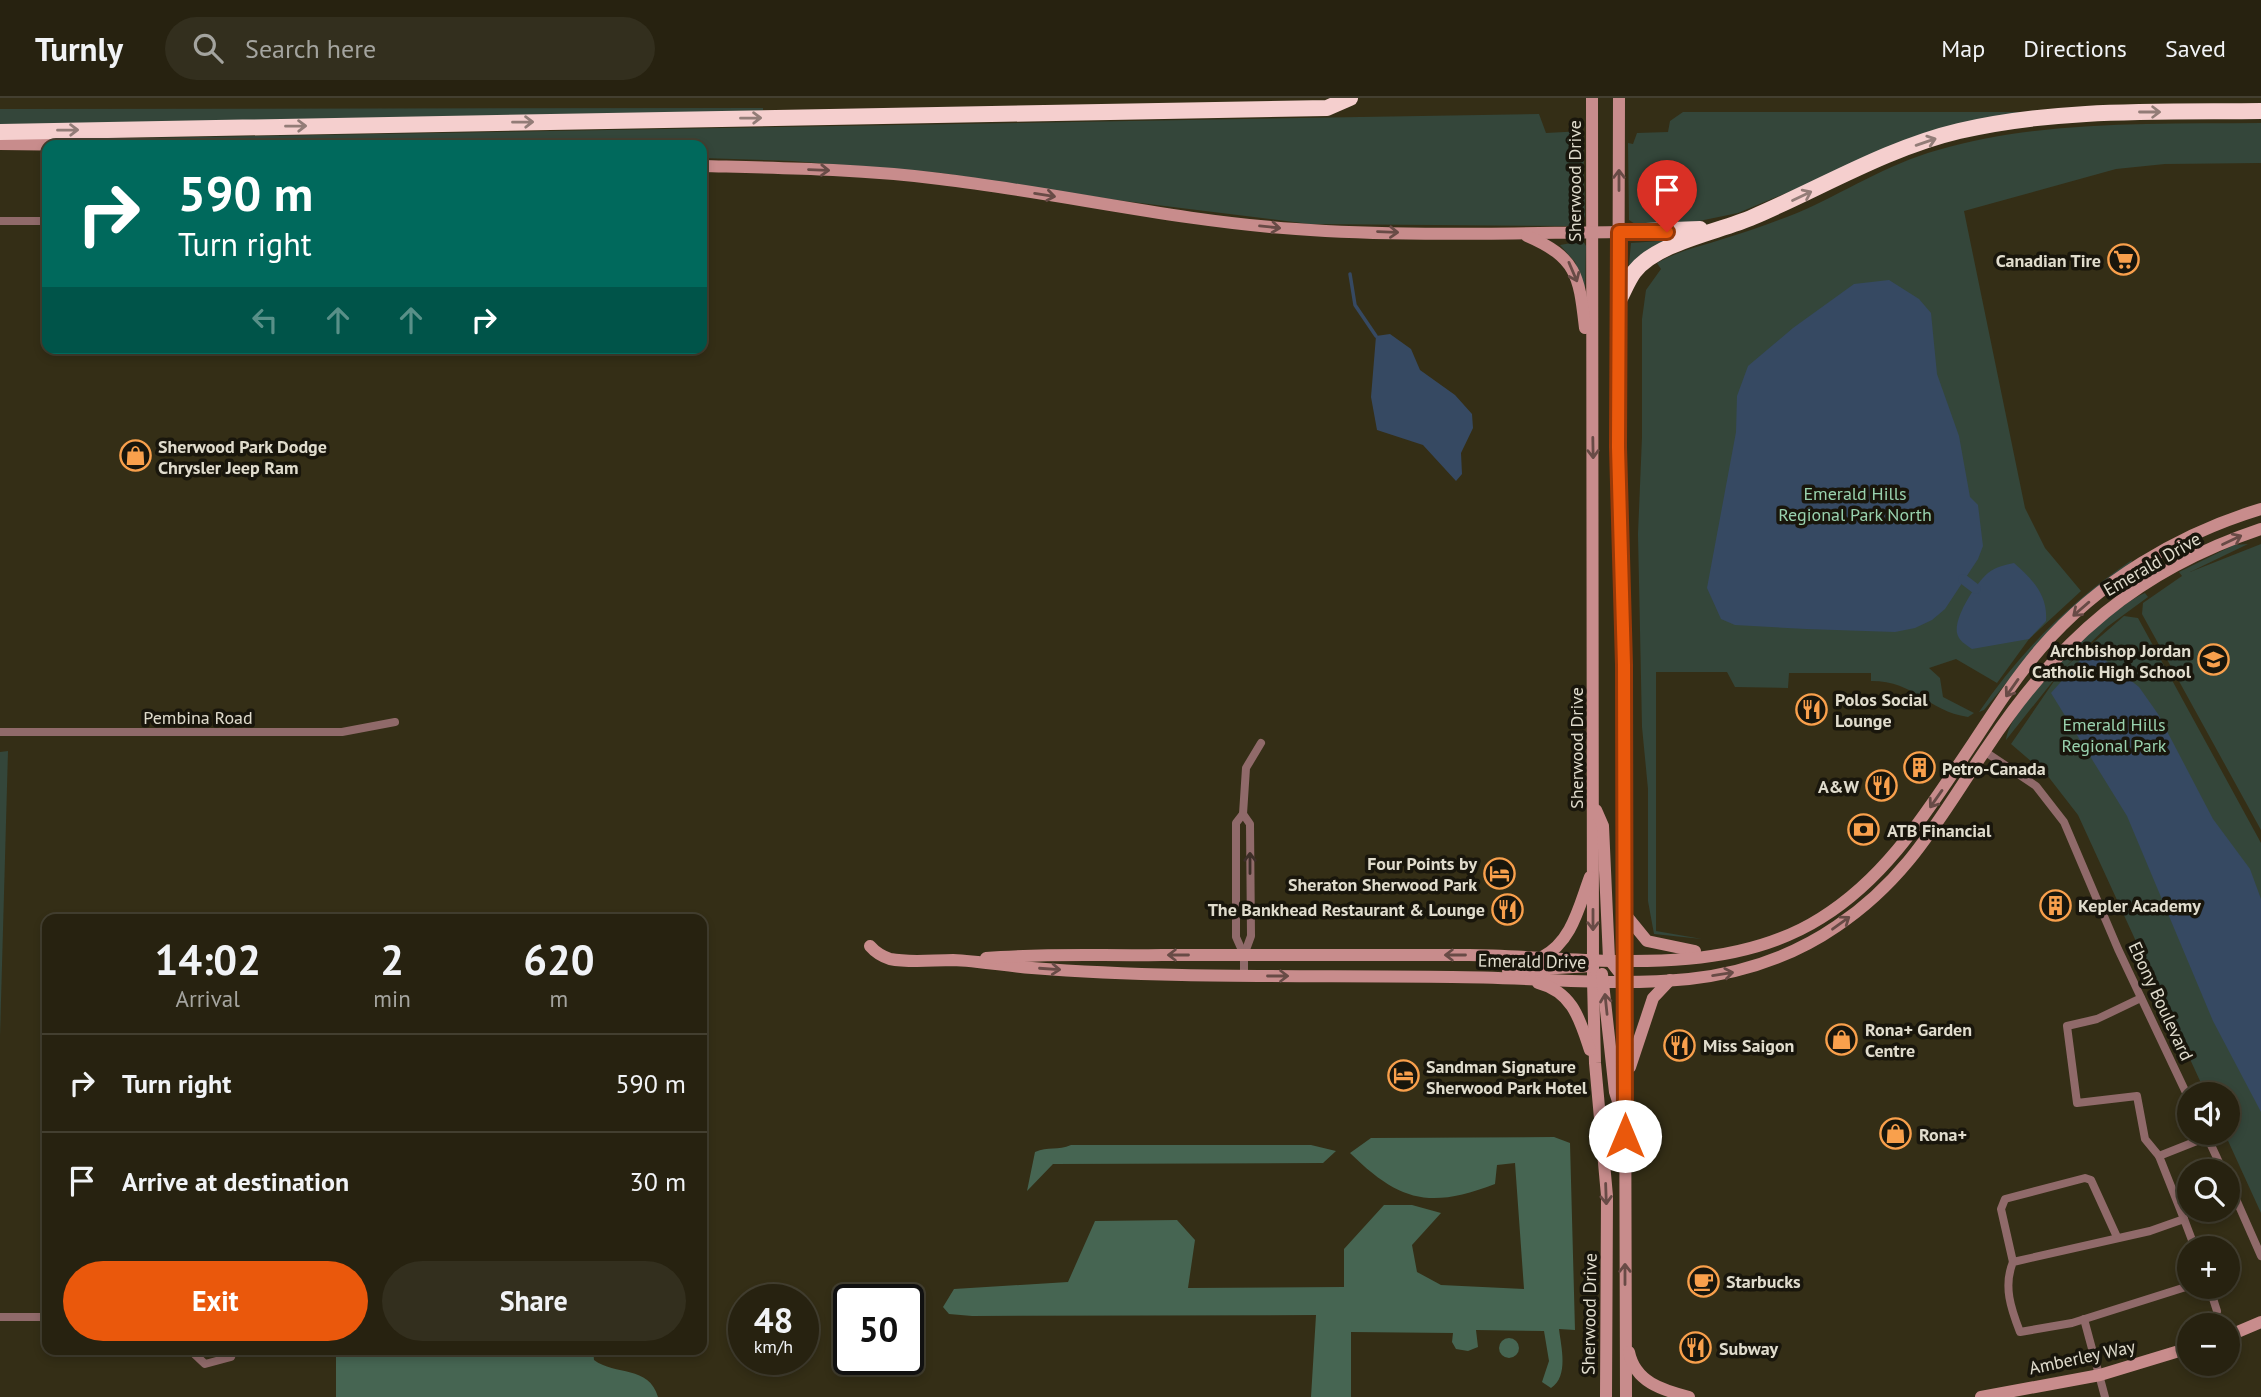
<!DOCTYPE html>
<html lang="en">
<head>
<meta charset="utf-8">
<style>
  body { margin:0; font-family:"PT Sans",sans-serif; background:#332f1e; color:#f1f3f6; height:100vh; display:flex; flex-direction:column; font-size:26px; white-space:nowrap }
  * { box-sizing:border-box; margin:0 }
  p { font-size:23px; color:#a4a49f }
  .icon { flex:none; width:38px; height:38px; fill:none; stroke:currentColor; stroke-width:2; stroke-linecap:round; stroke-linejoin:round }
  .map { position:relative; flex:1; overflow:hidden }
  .details { position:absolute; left:42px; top:816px; width:665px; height:441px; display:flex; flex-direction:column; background:#272210; border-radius:14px; box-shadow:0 4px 10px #0003,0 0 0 2px #433f30 }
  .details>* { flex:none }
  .hud { position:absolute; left:42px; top:42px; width:665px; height:214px; border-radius:14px; box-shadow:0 4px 10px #0003,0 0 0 2px #433f30; background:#00695c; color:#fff; overflow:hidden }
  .controls { position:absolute; left:2177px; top:984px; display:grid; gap:14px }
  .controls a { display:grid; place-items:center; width:63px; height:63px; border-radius:50%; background:#272210; box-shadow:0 4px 10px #0003,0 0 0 2px #433f30; font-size:35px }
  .speed { position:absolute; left:728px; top:1186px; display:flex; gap:14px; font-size:35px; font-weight:700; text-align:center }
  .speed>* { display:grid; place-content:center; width:91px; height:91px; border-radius:50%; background:#272210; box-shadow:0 4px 10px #0003,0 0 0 2px #433f30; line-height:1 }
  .speed small { font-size:18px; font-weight:400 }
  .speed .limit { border:4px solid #111; border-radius:10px; background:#fff; color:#111 }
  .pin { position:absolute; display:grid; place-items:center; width:60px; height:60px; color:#fff; margin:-72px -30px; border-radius:50% 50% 50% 0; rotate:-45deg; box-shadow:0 0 7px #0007 }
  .pin .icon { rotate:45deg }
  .me { position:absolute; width:77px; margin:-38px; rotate:0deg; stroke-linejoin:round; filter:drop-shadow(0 0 5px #0008) }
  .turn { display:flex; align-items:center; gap:24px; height:147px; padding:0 21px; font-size:32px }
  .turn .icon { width:91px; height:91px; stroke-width:2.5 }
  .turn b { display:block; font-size:49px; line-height:60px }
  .lanes { display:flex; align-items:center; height:66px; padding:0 21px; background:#0003; justify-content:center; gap:35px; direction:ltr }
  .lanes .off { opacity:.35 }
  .eta { display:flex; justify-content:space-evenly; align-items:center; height:119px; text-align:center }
  .eta b { font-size:42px; font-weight:700; line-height:49px }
  .cta { display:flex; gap:14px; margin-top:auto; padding:14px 21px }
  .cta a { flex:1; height:80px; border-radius:42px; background:#ea580c; color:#fff; font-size:28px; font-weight:700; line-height:80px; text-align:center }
  .cta a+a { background:#332f1e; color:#f1f3f6 }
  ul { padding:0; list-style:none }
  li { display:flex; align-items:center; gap:21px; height:98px; padding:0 21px; border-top:2px solid #433f30 }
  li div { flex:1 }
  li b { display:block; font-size:26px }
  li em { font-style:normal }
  header { display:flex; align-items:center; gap:42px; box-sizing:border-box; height:98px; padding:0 35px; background:#272210; border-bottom:2px solid #433f30 }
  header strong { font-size:33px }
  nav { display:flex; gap:38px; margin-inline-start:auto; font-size:24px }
  .search { width:490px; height:63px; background:#332f1e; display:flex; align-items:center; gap:18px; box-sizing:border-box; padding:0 24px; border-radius:38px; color:#a4a49f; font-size:26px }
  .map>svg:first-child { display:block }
  .green { fill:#34463a }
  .forest { fill:#466552 }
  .water { fill:#364962 }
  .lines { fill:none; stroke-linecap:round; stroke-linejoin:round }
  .stream { stroke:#364962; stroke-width:3.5 }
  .canal { stroke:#364962; stroke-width:10 }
  .street { stroke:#906a6a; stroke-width:8 }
  .secondary { stroke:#c88c8c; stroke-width:12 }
  .highway { stroke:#f5cfce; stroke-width:16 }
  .oneway { stroke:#927c77 }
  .oneway2 { stroke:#684b46 }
  .oneway3 { stroke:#3d2f28 }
  .route-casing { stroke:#983908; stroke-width:18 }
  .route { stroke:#ea580c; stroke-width:12 }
  .labels { text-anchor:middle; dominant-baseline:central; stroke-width:7; stroke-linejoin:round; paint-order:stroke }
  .street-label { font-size:18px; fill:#e0dccd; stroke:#19160c }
  .poi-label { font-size:18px; font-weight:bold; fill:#e0dccd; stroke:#19160c; text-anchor:start }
  .park-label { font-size:18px; fill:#99d2ae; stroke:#19160c }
</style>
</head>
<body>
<header>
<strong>Turnly</strong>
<div class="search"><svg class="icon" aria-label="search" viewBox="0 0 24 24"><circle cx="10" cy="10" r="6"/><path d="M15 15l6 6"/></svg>Search here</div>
<nav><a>Map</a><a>Directions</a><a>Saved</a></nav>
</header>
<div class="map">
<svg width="2261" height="1299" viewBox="0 0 2261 1299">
  <rect width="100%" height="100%" fill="#342e16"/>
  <g class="green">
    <path d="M763,10V13L0,30V11Z"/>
    <path d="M1683,14H2067L2033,18L1849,69L1738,115L1675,128L1635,126L1629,122L1628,45L1633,46L1637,35L1668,34L1670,23Z"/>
    <path d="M1539,16L1546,35L1583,33L1585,119L1569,128L1310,126L1116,102L941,75L792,63L702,60V47H364L140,40Z"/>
    <path d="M2261,25V65L2165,66L2116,71L1964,113L2025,410L2045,450L2081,493L2029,541L1997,585L1956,561L1929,570L1940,580L1943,599L1974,615L1968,619C1927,613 1916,583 1871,583V575H1789L1788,590L1735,589L1727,574H1656V833L1702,841L1654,836L1648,803V691L1642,629L1638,436L1642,339V221L1646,192L1661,171L1657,165C1680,152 1702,148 1726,140C1750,133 1774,124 1797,115C1844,95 1887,66 1938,52C2042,22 2154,26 2261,25Z"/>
    <path d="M1674,142L1630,168L1629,166L1631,145Z"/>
    <path d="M1583,143L1586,148L1585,193L1575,164L1560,147Z"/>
    <path d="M2248,446L2190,474L2261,446V732L2142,516L2143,505L2182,478L2179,474L2234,447Z"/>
    <path d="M2132,462L2131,466L2051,531L1984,612L1979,614C2021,553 2071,503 2132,462Z"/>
    <path d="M2145,495L2148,499L2107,529L2063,571L2124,518L2138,520L2261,745V1115L2224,1034H2228V996H2206L2078,717L2047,677L2011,646L2061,573L2006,642C2010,605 2110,509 2145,495Z"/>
    <path d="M8,653L0,939V654Z"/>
  </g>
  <g class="forest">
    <path d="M1554,1039L1570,1045L1575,1232L1559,1231C1561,1249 1569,1278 1551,1290L1542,1284L1549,1263L1544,1233L1476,1232L1478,1249L1468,1253L1456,1251L1452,1244L1453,1235L1351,1234V1299H1311L1316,1217L972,1218L949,1216L943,1209L954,1191L1068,1184L1095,1123L1177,1122L1195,1142L1188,1190L1344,1189V1151L1384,1107H1412L1441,1115L1412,1147L1417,1174L1441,1187L1524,1191L1515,1065L1497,1067L1495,1086C1430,1111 1400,1104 1350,1055L1371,1040Z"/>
    <path d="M1071,1047H1311L1336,1053L1323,1065L1053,1066L1027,1093L1035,1054C1048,1048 1058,1053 1071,1047Z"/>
    <circle cx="1509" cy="1250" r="10"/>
    <path d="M336,1251H593L594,1262C615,1278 649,1267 658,1299H336Z"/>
  </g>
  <g class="water">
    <path d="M1889,182L1919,201L1931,215L1937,276L1959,338L1970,399L1978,407L1983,448L1978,461L1945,511L1932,522L1915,530L1895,534L1806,531L1735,527L1721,521L1707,490L1736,334L1737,298L1748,268L1793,230L1854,186Z"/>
    <path d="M1390,236L1411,251L1420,272L1455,297L1472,316L1473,330L1461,355L1462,376L1456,383L1423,347L1377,332L1371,299L1376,238Z"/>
    <path d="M2014,465C2033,482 2048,497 2046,523L2029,541L1972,551C1965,546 1959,543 1957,535C1954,519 1976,485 1988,475C1995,469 2005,467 2014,465Z"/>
    <path d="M2096,555L2139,589L2158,616L2213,721L2250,771L2261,801V1014L2213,923L2127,718L2051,595L2083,559Z"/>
  </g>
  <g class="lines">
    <path class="stream" d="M1350,176L1355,207L1376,238"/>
    <path class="canal" d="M1963,481L1976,491"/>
    <g class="street">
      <path d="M0,123H47"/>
      <path d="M0,634H342L395,624"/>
      <path d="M1984,653L2036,688L2064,724L2118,851L2189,1001"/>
      <path d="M1243,716L1250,726L1251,838L1244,857V878"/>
      <path d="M1244,857L1236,839V725L1243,716L1246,670L1261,645"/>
      <path d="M2141,900L2097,921L2067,928L2077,1005L2137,998L2145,1041L2159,1058"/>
      <path d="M2205,1034L2223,1073"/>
      <path d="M2228,1083L2261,1158"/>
      <path d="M2184,1121L2159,1058L2207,1039"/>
      <path d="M2013,1164L2001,1111L2005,1101L2085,1080L2091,1082L2117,1139"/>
      <path d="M2189,1188L2072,1225L2020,1234C2011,1211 2003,1188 2013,1164L2150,1133L2184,1121L2195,1150"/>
      <path d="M2209,1188L2217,1213"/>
      <path d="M0,1219H47"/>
      <path d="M2084,1221L2105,1299"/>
      <path d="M189,1251L205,1266L231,1259L234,1251"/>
    </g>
    <g class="secondary">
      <path d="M1592,0L1593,882L1595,965L1607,1098L1606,1299"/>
      <path d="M1619,0L1618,349L1624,567L1626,1299"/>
      <path d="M0,46L88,47"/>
      <path d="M702,68C781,70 861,71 940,81C1059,95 1176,123 1296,131C1403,139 1512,135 1619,134"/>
      <path d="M1527,138C1578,160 1579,179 1585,230"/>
      <path d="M1596,712L1603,728L1609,861L1626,883"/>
      <path d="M1625,816L1647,843L1695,853"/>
      <path d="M870,848C876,855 881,858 890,861C910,865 933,862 953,862C979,863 1006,868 1032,870C1172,881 1312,877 1452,879C1530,879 1611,889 1689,881C1743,875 1792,859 1837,828C1910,779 1940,718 1988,648C2059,541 2138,472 2261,431"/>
      <path d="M1542,859C1572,844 1579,808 1590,779"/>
      <path d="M986,860C1044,855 1104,858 1162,857C1264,857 1367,857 1469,857C1582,858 1720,884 1821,820C1889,778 1929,710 1973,645C1994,613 2016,579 2041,550C2098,484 2178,436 2261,411"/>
      <path d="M1508,873L1591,868"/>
      <path d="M1602,876L1615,994L1621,1013"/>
      <path d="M1538,885C1573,894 1580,922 1590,952"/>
      <path d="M1630,969L1653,900L1670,882"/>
      <path d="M2228,1238L2261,1224"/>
      <path d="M1629,1254C1635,1284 1662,1292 1689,1299"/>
      <path d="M1981,1299L2100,1277L2189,1250"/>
    </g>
    <g class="highway">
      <path d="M0,34L1327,10L1350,0"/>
      <path d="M1619,134L1700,131"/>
      <path d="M1619,202C1624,193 1628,182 1634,174C1657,144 1719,134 1753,119C1821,90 1887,50 1959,33C2058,10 2161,14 2261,13"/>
    </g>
  </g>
  <defs><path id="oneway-shaft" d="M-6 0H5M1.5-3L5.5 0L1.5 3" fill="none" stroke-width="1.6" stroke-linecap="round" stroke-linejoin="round" transform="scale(1.75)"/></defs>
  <g class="oneway">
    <use href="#oneway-shaft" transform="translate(2150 14)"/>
    <use href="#oneway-shaft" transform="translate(751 20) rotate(-1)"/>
    <use href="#oneway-shaft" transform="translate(523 24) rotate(-1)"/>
    <use href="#oneway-shaft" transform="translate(296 28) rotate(-1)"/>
    <use href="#oneway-shaft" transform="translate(68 32) rotate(-1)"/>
    <use href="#oneway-shaft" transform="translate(1926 44) rotate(-19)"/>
    <use href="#oneway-shaft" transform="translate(1802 98) rotate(-25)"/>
  </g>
  <g class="oneway2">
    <use href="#oneway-shaft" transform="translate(819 72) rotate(2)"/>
    <use href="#oneway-shaft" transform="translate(1619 82) rotate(-90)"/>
    <use href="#oneway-shaft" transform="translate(1045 97) rotate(9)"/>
    <use href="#oneway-shaft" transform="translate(1270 129) rotate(6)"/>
    <use href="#oneway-shaft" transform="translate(1388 134) rotate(2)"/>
    <use href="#oneway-shaft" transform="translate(1573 174) rotate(67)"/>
    <use href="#oneway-shaft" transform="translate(1593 350) rotate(89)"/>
    <use href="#oneway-shaft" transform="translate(2232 442) rotate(-25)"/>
    <use href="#oneway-shaft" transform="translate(2081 511) rotate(139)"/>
    <use href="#oneway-shaft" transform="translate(2012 590) rotate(125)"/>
    <use href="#oneway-shaft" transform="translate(1936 701) rotate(125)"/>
    <use href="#oneway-shaft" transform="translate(1593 822) rotate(90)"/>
    <use href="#oneway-shaft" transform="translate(1841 825) rotate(-36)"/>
    <use href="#oneway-shaft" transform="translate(1178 857) rotate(180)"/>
    <use href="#oneway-shaft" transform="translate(1455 857) rotate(-180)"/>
    <use href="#oneway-shaft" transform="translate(1050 871) rotate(4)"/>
    <use href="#oneway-shaft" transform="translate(1723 876) rotate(-9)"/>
    <use href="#oneway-shaft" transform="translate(1278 878)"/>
    <use href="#oneway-shaft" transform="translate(1606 906) rotate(-96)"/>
    <use href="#oneway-shaft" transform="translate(1606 1096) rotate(88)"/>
    <use href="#oneway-shaft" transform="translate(1625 1176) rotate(-90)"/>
  </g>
  <use class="oneway3" href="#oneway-shaft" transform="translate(1250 765) rotate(-90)"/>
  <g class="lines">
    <defs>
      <path id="route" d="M1625,1038L1624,567L1618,349L1619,134H1667"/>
    </defs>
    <use href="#route" class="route-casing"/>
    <use href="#route" class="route"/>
  </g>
  <defs>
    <symbol id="supermarket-ring" viewBox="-11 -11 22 22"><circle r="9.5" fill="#19160c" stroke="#f9a04c" stroke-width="1.5"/><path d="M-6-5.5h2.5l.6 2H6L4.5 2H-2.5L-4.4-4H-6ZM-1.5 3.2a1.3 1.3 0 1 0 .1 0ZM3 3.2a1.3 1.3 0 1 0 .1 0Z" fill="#f9a04c"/></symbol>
    <symbol id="shop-ring" viewBox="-11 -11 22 22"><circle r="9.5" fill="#19160c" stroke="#f9a04c" stroke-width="1.5"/><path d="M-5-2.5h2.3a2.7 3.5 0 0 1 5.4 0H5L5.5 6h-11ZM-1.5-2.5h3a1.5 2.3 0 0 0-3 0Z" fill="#f9a04c"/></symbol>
    <symbol id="school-ring" viewBox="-11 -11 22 22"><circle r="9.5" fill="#19160c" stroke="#f9a04c" stroke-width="1.5"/><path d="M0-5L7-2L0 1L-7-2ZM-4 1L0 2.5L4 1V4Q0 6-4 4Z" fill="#f9a04c"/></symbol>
    <symbol id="restaurant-ring" viewBox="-11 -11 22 22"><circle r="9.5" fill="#19160c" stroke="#f9a04c" stroke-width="1.5"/><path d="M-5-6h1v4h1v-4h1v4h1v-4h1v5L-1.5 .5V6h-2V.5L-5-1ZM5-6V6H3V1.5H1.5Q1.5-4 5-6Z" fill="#f9a04c"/></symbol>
    <symbol id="building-ring" viewBox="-11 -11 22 22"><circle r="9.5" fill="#19160c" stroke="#f9a04c" stroke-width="1.5"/><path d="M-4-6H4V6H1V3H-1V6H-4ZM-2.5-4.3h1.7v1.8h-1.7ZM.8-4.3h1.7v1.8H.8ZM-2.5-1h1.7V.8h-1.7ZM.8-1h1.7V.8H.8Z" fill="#f9a04c"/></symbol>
    <symbol id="bank-ring" viewBox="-11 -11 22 22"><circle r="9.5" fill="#19160c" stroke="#f9a04c" stroke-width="1.5"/><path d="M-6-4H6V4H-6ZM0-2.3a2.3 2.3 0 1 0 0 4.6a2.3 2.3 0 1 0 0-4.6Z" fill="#f9a04c"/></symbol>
    <symbol id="hotel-ring" viewBox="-11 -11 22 22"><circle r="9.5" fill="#19160c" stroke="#f9a04c" stroke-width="1.5"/><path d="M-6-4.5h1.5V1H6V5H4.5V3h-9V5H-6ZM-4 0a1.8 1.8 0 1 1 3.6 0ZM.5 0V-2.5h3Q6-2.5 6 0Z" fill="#f9a04c"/></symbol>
    <symbol id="cafe-ring" viewBox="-11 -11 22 22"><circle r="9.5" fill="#19160c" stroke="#f9a04c" stroke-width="1.5"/><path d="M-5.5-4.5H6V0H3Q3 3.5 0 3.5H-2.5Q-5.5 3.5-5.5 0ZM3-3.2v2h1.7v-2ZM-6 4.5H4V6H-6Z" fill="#f9a04c"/></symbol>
  </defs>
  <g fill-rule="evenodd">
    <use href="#supermarket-ring" x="2106" y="144" width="35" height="35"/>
    <use href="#shop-ring" x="118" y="340" width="35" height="35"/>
    <use href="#school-ring" x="2196" y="544" width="35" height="35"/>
    <use href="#restaurant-ring" x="1794" y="594" width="35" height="35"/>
    <use href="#building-ring" x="1902" y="652" width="35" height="35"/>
    <use href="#restaurant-ring" x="1864" y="670" width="35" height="35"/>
    <use href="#bank-ring" x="1846" y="714" width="35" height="35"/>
    <use href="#hotel-ring" x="1482" y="758" width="35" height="35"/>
    <use href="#building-ring" x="2038" y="790" width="35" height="35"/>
    <use href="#restaurant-ring" x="1490" y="794" width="35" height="35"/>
    <use href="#shop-ring" x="1824" y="924" width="35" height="35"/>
    <use href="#restaurant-ring" x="1662" y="930" width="35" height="35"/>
    <use href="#hotel-ring" x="1386" y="960" width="35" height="35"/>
    <use href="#shop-ring" x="1878" y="1018" width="35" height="35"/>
    <use href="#cafe-ring" x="1686" y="1166" width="35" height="35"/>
    <use href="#restaurant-ring" x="1678" y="1232" width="35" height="35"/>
  </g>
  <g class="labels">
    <g class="street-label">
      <text transform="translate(1574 83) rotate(-90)">Sherwood Drive</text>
      <text transform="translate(2152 466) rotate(-30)">Emerald Drive</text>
      <text x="198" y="619">Pembina Road</text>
      <text transform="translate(1576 650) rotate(-90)">Sherwood Drive</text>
      <text transform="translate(1532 863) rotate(1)">Emerald Drive</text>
      <text transform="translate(2161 903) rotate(65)">Ebony Boulevard</text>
      <text transform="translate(1589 1216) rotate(-89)">Sherwood Drive</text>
      <text transform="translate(2082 1259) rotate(-12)">Amberley Way</text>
    </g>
    <g class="poi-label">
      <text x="2101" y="162" text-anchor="end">Canadian Tire</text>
      <text x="158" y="348">Sherwood Park Dodge<tspan x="158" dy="21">Chrysler Jeep Ram</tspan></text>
      <text x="2191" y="552" text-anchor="end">Archbishop Jordan<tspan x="2191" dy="21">Catholic High School</tspan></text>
      <text x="1835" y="601">Polos Social<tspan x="1835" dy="21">Lounge</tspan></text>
      <text x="1942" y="670">Petro-Canada</text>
      <text x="1859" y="688" text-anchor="end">A&amp;W</text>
      <text x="1887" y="732">ATB Financial</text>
      <text x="1477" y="765" text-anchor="end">Four Points by<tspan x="1477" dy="21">Sheraton Sherwood Park</tspan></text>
      <text x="2078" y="807">Kepler Academy</text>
      <text x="1485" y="811" text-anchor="end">The Bankhead Restaurant &amp; Lounge</text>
      <text x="1865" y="931">Rona+ Garden<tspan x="1865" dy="21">Centre</tspan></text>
      <text x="1703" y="947">Miss Saigon</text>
      <text x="1426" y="968">Sandman Signature<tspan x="1426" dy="21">Sherwood Park Hotel</tspan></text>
      <text x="1919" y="1036">Rona+</text>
      <text x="1726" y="1183">Starbucks</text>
      <text x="1719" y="1250">Subway</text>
    </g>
    <g class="park-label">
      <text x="1855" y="395">Emerald Hills<tspan x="1855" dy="21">Regional Park North</tspan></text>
      <text x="2114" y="626">Emerald Hills<tspan x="2114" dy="21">Regional Park</tspan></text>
    </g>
  </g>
</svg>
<div class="controls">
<a><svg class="icon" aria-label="sound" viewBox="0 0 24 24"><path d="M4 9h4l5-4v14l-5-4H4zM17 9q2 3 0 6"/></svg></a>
<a><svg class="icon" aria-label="search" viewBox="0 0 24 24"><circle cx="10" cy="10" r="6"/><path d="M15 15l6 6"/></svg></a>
<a>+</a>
<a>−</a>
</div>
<div class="speed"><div>48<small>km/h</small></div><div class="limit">50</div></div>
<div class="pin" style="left:1667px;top:134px;background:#d93025"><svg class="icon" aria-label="arrive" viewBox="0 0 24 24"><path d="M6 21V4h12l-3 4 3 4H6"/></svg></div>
<svg class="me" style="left:1625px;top:1038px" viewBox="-20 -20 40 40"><circle r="19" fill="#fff"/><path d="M0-13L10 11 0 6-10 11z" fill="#ea580c"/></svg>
<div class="hud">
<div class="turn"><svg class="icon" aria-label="right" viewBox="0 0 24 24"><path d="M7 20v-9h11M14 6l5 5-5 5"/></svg><div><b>590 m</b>Turn right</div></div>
<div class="lanes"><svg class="icon off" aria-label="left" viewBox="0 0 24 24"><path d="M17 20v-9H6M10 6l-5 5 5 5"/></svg><svg class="icon off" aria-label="ahead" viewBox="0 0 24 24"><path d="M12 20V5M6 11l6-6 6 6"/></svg><svg class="icon off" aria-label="ahead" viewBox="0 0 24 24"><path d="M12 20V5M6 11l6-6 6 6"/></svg><svg class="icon" aria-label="right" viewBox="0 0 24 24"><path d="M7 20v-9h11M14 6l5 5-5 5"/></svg></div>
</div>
<section class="details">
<div class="eta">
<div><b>14:02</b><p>Arrival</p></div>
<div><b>2</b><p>min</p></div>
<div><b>620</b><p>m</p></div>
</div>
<ul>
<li><svg class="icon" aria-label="right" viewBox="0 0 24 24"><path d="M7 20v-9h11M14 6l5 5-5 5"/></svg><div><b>Turn right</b></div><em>590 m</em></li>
<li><svg class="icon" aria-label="arrive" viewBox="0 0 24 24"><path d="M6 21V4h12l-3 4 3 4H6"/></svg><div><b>Arrive at destination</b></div><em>30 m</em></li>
</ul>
<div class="cta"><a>Exit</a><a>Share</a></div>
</section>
</div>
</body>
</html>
